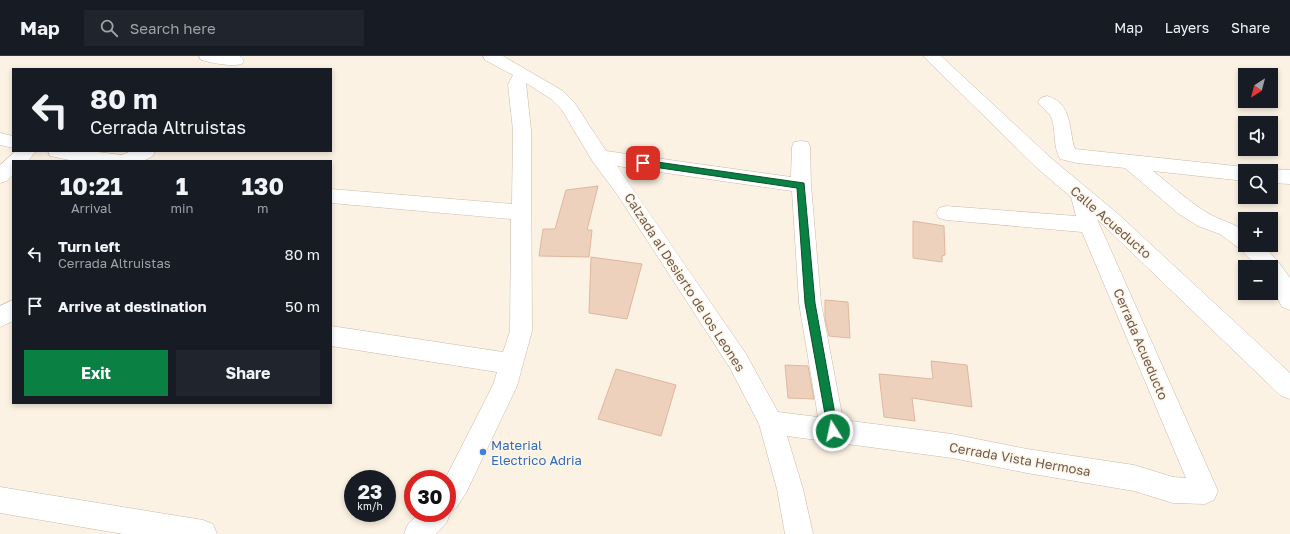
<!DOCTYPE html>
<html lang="en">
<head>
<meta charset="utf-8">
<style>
  body { margin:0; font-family:"Golos Text",sans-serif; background:#20242c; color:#f1f3f6; height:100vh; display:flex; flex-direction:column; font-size:15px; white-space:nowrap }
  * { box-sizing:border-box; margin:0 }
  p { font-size:13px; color:#9ea1a6 }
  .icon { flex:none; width:22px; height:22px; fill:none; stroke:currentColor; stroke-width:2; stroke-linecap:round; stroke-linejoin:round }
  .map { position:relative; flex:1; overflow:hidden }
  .panel { position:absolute; left:12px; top:104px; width:320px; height:244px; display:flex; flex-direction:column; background:#171b24; border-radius:0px; box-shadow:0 2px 6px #0003 }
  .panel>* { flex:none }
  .top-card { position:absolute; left:12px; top:12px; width:320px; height:84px; border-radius:0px; box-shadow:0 2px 6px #0003; background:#171b24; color:#f1f3f6; overflow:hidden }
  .needle { width:26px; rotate:216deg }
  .tools { position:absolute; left:1238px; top:12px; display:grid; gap:8px }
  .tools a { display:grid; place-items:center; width:40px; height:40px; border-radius:0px; background:#171b24; box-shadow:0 2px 6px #0003; font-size:20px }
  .speed { position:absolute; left:344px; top:414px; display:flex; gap:8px; font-size:20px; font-weight:700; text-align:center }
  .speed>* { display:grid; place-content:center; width:52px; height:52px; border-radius:50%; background:#171b24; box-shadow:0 2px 6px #0003; line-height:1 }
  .speed small { font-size:10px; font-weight:400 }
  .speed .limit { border:6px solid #d22; background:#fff; color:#111 }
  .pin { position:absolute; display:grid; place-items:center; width:34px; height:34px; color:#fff; margin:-17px; border-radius:8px; box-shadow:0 2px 6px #0006 }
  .me { position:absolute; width:44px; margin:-22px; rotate:350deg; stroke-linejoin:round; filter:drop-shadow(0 0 3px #0008) }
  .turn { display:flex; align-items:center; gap:14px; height:84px; padding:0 12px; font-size:18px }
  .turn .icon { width:52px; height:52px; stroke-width:2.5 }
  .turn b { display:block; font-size:28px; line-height:34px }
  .eta { display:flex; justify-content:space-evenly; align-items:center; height:68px; text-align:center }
  .eta b { font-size:24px; font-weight:700; line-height:28px }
  .action { display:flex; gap:8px; margin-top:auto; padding:8px 12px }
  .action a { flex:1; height:46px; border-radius:0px; background:#0b8043; color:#fff; font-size:16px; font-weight:700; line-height:46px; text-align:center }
  .action a+a { background:#20242c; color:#f1f3f6 }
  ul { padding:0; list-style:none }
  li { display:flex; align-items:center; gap:12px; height:52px; padding:0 12px }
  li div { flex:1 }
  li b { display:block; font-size:15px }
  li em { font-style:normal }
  header { display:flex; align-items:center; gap:24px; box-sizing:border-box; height:56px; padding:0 20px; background:#171b24; border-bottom:1px solid #363941 }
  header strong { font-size:19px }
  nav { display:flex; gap:22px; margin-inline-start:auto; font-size:14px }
  .search { width:280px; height:36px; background:#20242c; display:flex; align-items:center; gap:10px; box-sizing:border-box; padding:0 14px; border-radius:0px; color:#9ea1a6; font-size:15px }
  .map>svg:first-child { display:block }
  .building { fill:#eed1bd; stroke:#e0b79e }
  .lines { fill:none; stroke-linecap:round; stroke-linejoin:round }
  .minor-casing { stroke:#cbb9ab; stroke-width:1 }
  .minor { fill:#fff; fill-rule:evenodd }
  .route { fill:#0b8043; stroke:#07532c }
  .shop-dot { fill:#3f7fe0; stroke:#fef6e9; stroke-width:1.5 }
  .labels { text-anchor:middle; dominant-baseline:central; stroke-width:3; stroke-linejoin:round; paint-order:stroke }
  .street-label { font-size:13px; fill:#71594b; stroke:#fef6e9 }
  .shop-label { font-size:13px; fill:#366cbe; stroke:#fef6e9; text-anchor:start }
</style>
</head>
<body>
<header>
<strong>Map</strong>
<div class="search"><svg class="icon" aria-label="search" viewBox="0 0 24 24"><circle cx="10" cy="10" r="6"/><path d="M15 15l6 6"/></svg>Search here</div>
<nav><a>Map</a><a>Layers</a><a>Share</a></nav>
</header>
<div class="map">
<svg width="1290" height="478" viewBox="0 0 1290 478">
  <rect width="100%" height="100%" fill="#fbf2e4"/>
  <g class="building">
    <path d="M598,130L587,174H592L589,201L539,200L543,173H555L566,134Z"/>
    <path d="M913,165L944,170L945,199L942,200V206L913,202Z"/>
    <path d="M591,201L642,208L627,263L589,257Z"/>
    <path d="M825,244L848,246L850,282L829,280L825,263Z"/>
    <path d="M931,305L967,309L972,351L912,342L915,365L884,361L879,318L933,323Z"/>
    <path d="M785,309L808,310L814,343L788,342Z"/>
    <path d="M616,313L676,329L661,380L598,363Z"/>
  </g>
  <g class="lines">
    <defs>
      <g id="minor">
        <path d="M199,0H240L244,4L242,8C230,11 213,7 201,4Z"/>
        <path d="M483,0H503L563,35L574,46L606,95L791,121L792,91L794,86L801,85L808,86L810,91L811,129L821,247L843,364L952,378L1027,393L1134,409L1173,421L1186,422L1082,176L946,164L939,162L936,157L939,152L946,150L1076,160L1071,141L1038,113L923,0H941L1052,103L1117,157L1290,317V343L1281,340L1097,163L1218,435L1214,444L1205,448L1173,447L1134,435L1027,417L952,402L787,380L803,433L813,478H785L777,433L759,368L730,312L617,138L593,106L562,54L551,43L526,27L531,74L532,275L517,330L466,437L456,452L450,455V457L447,466L436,478H404L408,468L419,457H447V423H445L493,329L497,316L331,290V270L503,296L510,275L511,163L331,147V133L512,148L513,74L508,29L513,19L485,4ZM617,110L792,135L799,247L818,361L778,356L746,298Z"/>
        <path d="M1047,40C1073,47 1068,73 1075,93L1245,111L1252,113L1253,115H1245V125L1153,115C1172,130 1190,147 1211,159C1223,165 1233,167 1245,175V189H1263L1280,208L1290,222V254L1282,251L1271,229V211H1258L1240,193L1220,178L1198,170L1179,158L1125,112L1077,107L1060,103C1053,90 1056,77 1052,63C1049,55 1042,52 1038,46L1041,42Z"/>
        <path d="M0,77L13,80V92L0,89Z"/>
        <path d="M16,95H36L28,105H13V119L7,125L0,127V109Z"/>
        <path d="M48,95H90L122,99L131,95H155L153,100L143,105H74L50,100Z"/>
        <path d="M1271,113L1290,114V128L1271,127V115H1265Z"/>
        <path d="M13,244V265L0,271V250Z"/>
        <path d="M0,431L203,464L213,468L217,478H123L0,457Z"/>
      </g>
    </defs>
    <use href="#minor" class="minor-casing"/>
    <use href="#minor" class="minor"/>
  </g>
  <path class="route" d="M643,104L804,127L815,247L838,375L837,378L833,380L829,378L828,375L805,247L797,132L640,109L639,107Z"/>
  <circle class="shop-dot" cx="483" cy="396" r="4"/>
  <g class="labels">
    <g class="street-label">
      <text transform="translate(1111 166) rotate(41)">Calle Acueducto</text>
      <text transform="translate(685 226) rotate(57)">Calzada al Desierto de los Leones</text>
      <text transform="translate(1141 288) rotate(67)">Cerrada Acueducto</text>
      <text transform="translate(1020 403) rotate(10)">Cerrada Vista Hermosa</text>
    </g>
    <g class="shop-label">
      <text x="491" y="389">Material<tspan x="491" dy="15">Electrico Adria</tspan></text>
    </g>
  </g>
</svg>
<div class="tools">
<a><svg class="needle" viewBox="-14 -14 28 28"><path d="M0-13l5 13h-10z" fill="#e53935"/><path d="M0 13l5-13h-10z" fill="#9ea1a6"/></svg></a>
<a><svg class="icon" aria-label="sound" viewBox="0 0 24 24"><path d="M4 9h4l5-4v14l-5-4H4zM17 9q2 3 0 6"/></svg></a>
<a><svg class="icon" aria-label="search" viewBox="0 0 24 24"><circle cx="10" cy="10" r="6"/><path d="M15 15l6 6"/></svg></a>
<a>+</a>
<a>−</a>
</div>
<div class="speed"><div>23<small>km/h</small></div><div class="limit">30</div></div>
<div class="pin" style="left:643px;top:107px;background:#d93025"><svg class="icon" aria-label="arrive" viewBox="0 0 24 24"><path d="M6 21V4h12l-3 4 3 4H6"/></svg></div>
<svg class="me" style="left:833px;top:375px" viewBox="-20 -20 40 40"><circle r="17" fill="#0b8043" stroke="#fff" stroke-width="3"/><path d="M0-11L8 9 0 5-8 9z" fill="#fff"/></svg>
<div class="top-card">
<div class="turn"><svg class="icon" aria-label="left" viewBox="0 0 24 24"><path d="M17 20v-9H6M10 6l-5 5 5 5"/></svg><div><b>80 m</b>Cerrada Altruistas</div></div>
</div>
<section class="panel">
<div class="eta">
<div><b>10:21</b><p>Arrival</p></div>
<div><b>1</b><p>min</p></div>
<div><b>130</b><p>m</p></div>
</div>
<ul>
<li><svg class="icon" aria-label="left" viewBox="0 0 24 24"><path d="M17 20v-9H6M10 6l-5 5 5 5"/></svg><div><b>Turn left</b><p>Cerrada Altruistas</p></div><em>80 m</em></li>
<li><svg class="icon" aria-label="arrive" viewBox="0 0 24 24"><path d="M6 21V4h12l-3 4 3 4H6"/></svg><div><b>Arrive at destination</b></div><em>50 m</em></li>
</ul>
<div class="action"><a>Exit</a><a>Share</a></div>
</section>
</div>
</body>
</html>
